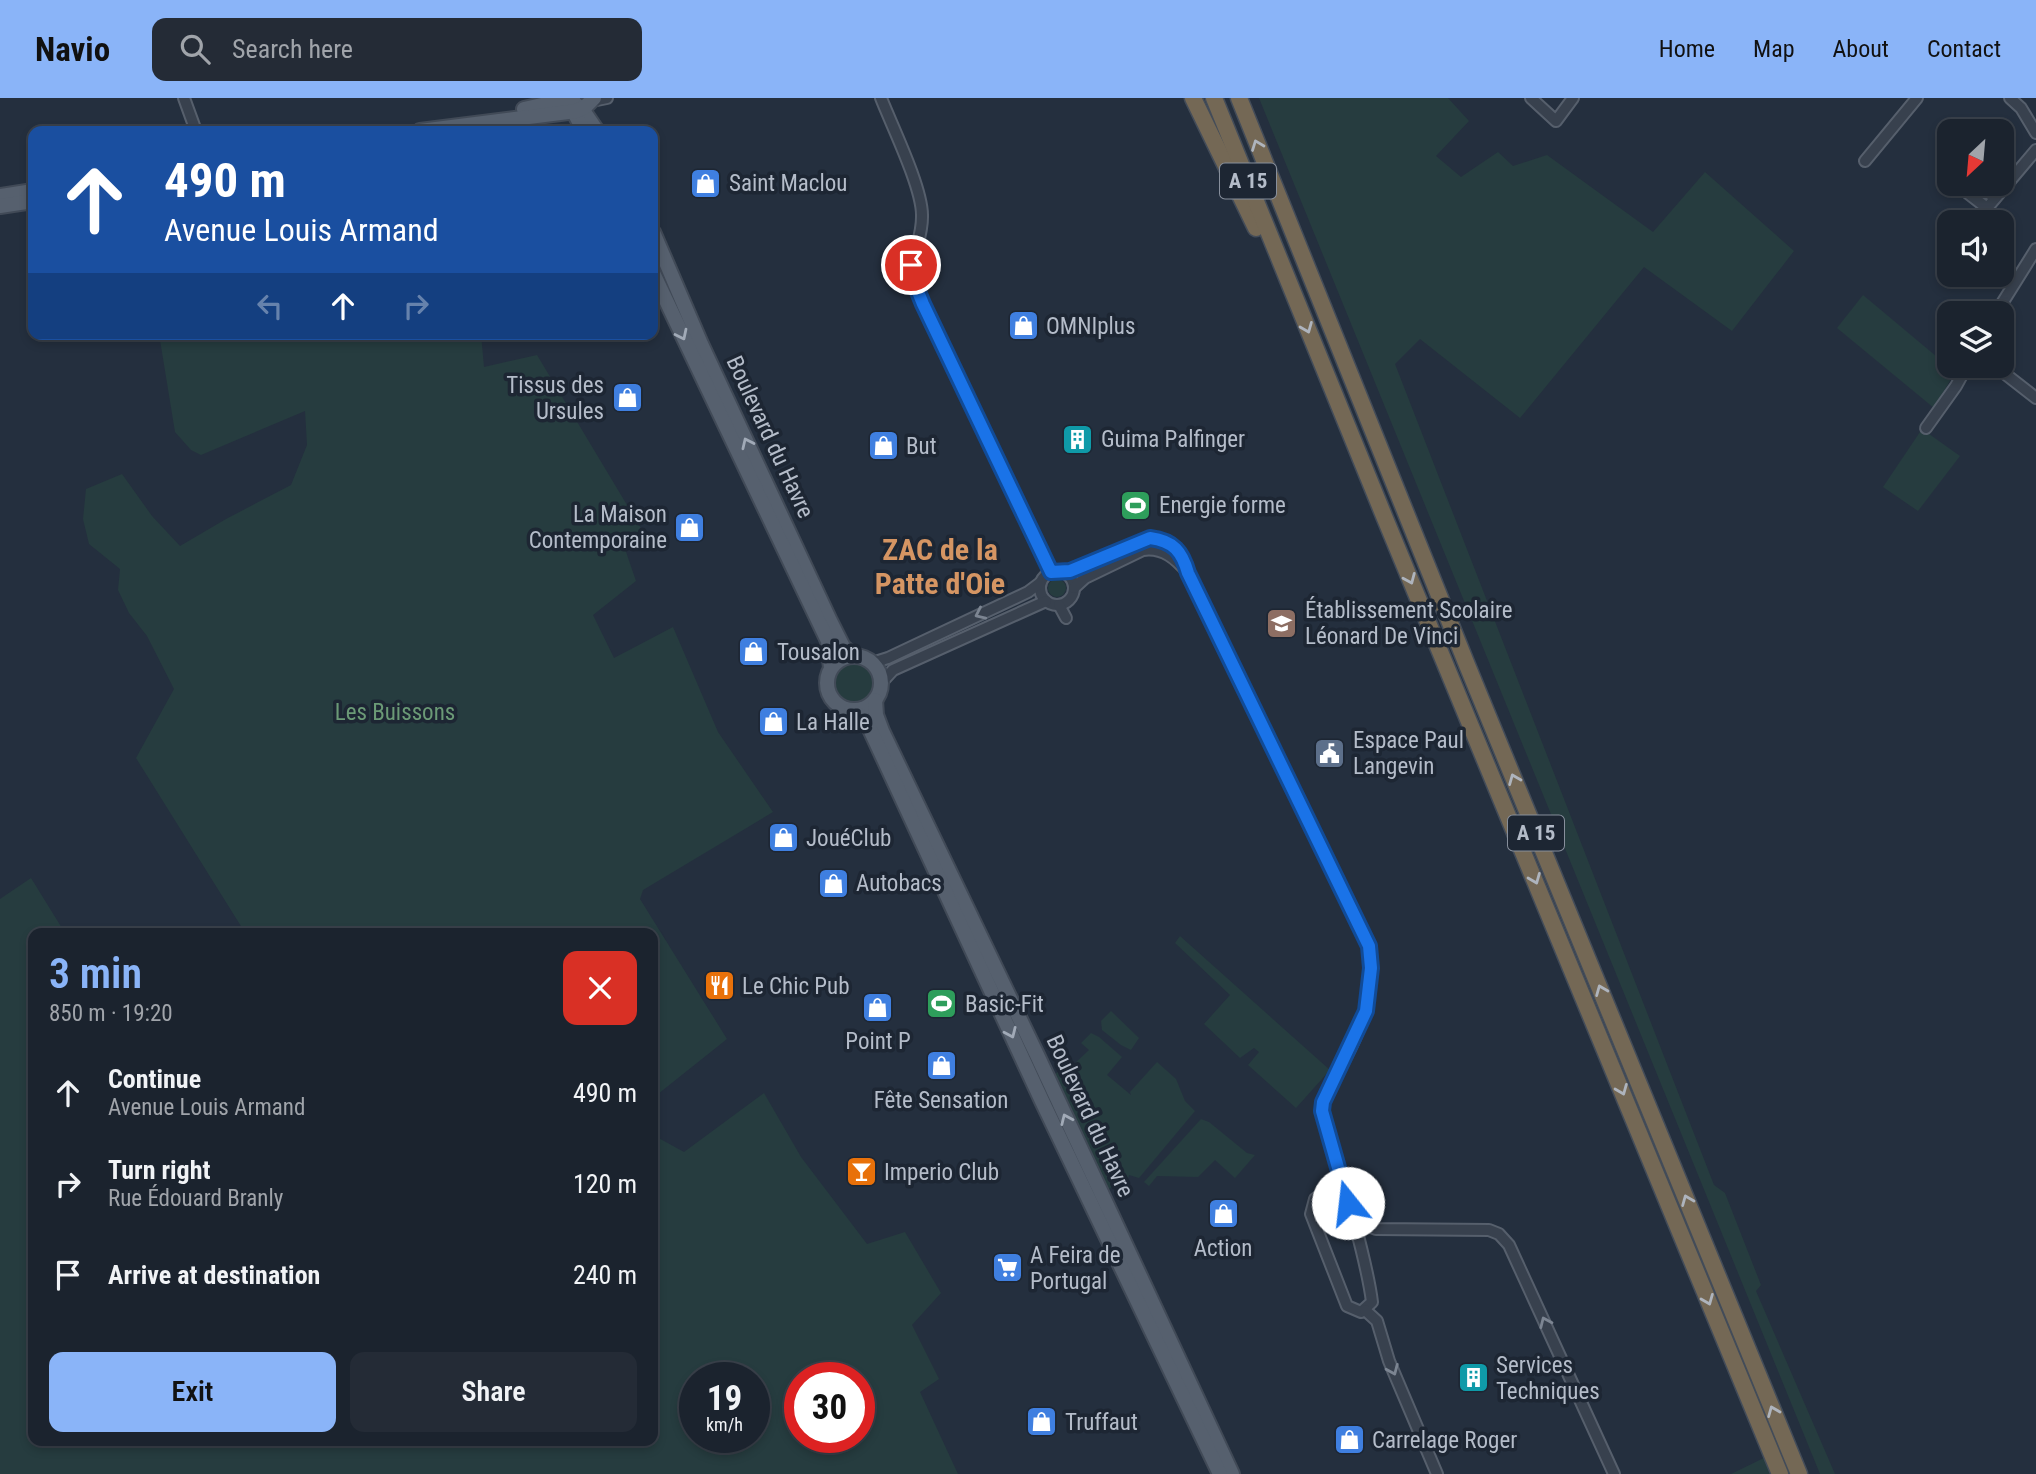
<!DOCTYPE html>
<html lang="en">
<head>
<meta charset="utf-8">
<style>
  body { margin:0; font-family:"Roboto Condensed",sans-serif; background:#242b36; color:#f1f3f6; height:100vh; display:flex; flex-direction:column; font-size:26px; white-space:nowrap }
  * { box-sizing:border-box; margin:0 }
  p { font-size:23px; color:#a0a4aa }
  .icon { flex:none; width:38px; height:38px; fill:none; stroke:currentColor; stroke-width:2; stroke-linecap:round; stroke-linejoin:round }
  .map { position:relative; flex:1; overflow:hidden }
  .sheet { position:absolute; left:28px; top:830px; width:630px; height:518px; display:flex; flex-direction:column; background:#1b232e; border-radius:14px; box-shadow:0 4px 10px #0003,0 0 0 2px #39404a }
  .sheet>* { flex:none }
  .hud { position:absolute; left:28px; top:28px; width:630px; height:214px; border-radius:14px; box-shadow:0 4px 10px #0003,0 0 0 2px #39404a; background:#1a4fa0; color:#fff; overflow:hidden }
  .needle { width:46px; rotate:206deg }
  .fabs { position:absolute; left:1937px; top:21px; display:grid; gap:14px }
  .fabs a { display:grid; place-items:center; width:77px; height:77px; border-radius:14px; background:#1b232e; box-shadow:0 4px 10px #0003,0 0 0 2px #39404a; font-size:35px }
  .speed { position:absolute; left:679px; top:1264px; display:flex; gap:14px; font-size:35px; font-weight:700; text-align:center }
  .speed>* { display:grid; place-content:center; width:91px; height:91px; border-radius:50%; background:#1b232e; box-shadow:0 4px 10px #0003,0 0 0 2px #39404a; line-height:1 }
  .speed small { font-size:18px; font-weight:400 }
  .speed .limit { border:10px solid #d22; background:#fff; color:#111 }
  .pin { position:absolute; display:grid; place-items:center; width:60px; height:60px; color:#fff; margin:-30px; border:4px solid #fff; border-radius:50%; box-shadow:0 2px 7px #0007 }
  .me { position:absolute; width:77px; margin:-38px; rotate:344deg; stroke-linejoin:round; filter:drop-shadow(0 0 5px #0008) }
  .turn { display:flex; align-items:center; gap:24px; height:147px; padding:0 21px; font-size:32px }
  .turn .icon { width:91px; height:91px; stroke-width:2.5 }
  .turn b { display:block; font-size:49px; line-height:60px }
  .lanes { display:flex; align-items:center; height:66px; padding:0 21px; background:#0003; justify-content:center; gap:35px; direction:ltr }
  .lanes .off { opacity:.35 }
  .round { display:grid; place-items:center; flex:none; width:74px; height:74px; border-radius:14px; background:#242b36 }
  .head { display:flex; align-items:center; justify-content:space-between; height:119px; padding:0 21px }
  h1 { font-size:42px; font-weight:600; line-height:52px; color:#8ab4f8 }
  .cta { display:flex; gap:14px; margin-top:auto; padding:14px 21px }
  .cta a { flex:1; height:80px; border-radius:14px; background:#8ab4f8; color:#111; font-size:28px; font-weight:600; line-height:80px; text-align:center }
  .cta a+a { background:#242b36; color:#f1f3f6 }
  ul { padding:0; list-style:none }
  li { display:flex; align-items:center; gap:21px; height:91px; padding:0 21px }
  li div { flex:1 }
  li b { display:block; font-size:26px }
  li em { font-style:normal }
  header { display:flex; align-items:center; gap:42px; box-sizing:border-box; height:98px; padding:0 35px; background:#8ab4f8; color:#111 }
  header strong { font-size:33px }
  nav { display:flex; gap:38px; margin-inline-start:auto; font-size:24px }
  .search { width:490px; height:63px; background:#242b36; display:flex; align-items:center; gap:18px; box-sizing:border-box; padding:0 24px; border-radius:14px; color:#a0a4aa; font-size:26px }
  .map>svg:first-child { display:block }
  .green { fill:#263c3f; fill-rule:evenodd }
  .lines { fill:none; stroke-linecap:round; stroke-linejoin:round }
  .minor-casing { stroke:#565f6c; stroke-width:14 }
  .major-casing { stroke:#414a57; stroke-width:18 }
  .highway-casing { stroke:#434c59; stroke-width:19 }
  .minor { stroke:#38414e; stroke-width:10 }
  .major { stroke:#56606e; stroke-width:14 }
  .highway { stroke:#746855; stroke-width:16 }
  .oneway { stroke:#aeb4bd }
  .oneway2 { stroke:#a1aab7 }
  .oneway3 { stroke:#7c8592 }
  .route-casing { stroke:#114b97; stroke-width:18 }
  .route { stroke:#1a73e8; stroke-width:12 }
  .labels { text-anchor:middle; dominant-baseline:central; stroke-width:7; stroke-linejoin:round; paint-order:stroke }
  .shield { fill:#1d2633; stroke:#878f9c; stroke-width:2 }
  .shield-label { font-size:21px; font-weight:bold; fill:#b4bcc9 }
  .poi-label { font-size:23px; fill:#b4bcc9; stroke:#1d2633; text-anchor:start }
  .street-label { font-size:23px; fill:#b4bcc9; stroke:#1d2633 }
  .park-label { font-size:23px; fill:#6b9a76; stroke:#1d2633 }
  .district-label { font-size:30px; font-weight:bold; fill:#d59563; stroke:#1d2633 }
</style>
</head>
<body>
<header>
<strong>Navio</strong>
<div class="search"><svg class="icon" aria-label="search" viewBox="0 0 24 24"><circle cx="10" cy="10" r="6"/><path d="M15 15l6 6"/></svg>Search here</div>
<nav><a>Home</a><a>Map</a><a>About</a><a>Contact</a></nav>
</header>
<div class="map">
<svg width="2036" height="1376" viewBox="0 0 2036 1376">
  <rect width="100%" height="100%" fill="#242f3e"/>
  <g class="green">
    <path d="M1259,0H1448L1469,23L1436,58L1461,79L1498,54L1513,68L1547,57L1653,134L1705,74L1794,153L1732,233L1644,169L1520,320L1420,241L1395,266L1714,1087L1725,1095L1761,1187L1756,1193L1835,1376H1820Z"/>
    <path d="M1863,197L1955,274L1934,310L1837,230Z"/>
    <path d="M159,236H481L484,269L537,257L642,432L623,445L636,483L593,517L614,560L673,529L718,634L773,714L643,792L640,801L727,941L653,1000V835H258L244,833L136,660L174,591L147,538L129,515L118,492L120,471L89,446L83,421L86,391L122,376L152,418L180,448L226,421L291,387L307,347L305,313L201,357L191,352L175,334Z"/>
    <path d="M1922,331L1960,358L1918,413L1883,389Z"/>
    <circle cx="1057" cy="490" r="9"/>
    <circle cx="853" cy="585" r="21"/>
    <path d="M31,780L65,835H33V1342H653V1037L684,1054L764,995L801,1059L867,1146L905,1134L941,1195L912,1227L939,1281L920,1294L958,1376H0V801ZM695,1279H754V1339H695ZM800,1279H859V1339H800Z"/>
    <path d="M1180,838L1330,972L1296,1010L1248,967L1259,954L1254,950L1240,960L1204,926L1230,897L1175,845Z"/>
    <path d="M1111,913L1139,940L1131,952L1121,947L1102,932L1101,923Z"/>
    <path d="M1091,935L1099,939L1122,959L1107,977L1131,997L1130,994L1157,964L1176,981L1185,1003L1195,1013L1139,1080L1129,1077L1128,1081L1107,1092L1054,977L1068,966L1072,968L1089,952L1081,945Z"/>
    <path d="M1201,1021L1209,1024L1247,1055L1255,1057L1235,1080L1215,1062L1198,1079L1157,1078L1149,1088L1144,1084Z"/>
    <path d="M1772,1356L1780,1376H1731Z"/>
  </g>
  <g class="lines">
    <defs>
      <g id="minor">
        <path d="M184,0L196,33"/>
        <path d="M881,0C892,28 922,89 922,117C923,146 906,160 916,191L1051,474"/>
        <path d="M1531,0L1556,23L1573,0"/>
        <path d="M2010,0L2021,10L2036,35"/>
        <path d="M592,3L607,0"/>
        <path d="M1865,63L1917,0"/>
        <path d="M1956,86L1987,110L2036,52"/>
        <path d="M1977,86L1995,100"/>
        <path d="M1996,215L2036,151"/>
        <path d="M1995,268L2036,300"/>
        <path d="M1926,330L1956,288L1967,268"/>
        <circle cx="1057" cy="490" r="17"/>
        <path d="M1065,475L1150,440C1174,443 1182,454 1188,475C1176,461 1163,449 1143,452L1085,480L1074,490"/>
        <path d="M1188,475L1369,848C1377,914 1351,947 1323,1004L1322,1013L1348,1106"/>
        <path d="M1059,507L1066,520"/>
        <path d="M872,565L888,560L1028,494L1040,485"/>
        <path d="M881,585L893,572L1046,503"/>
        <path d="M1326,1094C1334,1095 1340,1097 1345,1103C1355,1115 1370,1187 1372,1204L1361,1214L1347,1208L1311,1116L1315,1101Z"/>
        <path d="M1353,1122L1376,1131L1489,1132L1499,1136L1509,1147L1614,1376"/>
        <path d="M1365,1212L1377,1223L1389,1263L1437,1376"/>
      </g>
      <g id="major">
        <path d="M575,6L582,11L597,33"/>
        <path d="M570,7L584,33"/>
        <path d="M524,11L573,0"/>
        <path d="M420,33L576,13L585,9L594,0"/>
        <path d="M0,98L33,93"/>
        <path d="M0,108L33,103"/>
        <path d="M653,134L701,246L830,523L843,549L854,558"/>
        <path d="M653,175L828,543L831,570"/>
        <circle cx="854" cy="585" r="27"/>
        <path d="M875,602L876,617L882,633L1037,957L1232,1376"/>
        <path d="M851,612L862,619L870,631L1042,1003L1220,1376"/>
      </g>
      <g id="highway">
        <path d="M1193,0L1256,130"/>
        <path d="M1214,0L1384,418L1780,1376"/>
        <path d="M1239,0L1467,567L1799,1376"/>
      </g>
    </defs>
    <use href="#minor" class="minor-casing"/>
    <use href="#major" class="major-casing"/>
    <use href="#highway" class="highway-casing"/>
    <use href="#minor" class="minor"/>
    <use href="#major" class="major"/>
    <use href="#highway" class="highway"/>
  </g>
  <defs><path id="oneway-chevron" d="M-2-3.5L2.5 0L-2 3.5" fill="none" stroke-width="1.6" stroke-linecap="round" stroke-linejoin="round" transform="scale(1.75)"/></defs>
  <g class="oneway">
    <use href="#oneway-chevron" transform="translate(1257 47) rotate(-111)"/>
    <use href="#oneway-chevron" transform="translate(1307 230) rotate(68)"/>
    <use href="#oneway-chevron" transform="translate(1410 481) rotate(67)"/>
    <use href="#oneway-chevron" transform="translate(1514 681) rotate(-112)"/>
    <use href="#oneway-chevron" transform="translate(1535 781) rotate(68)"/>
    <use href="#oneway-chevron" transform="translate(1601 892) rotate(-112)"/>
    <use href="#oneway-chevron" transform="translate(1622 992) rotate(68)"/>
    <use href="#oneway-chevron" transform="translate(1687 1102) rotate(-112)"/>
    <use href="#oneway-chevron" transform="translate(1708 1202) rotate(68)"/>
    <use href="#oneway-chevron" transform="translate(1773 1313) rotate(-112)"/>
  </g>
  <g class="oneway2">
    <use href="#oneway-chevron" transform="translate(682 237) rotate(64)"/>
    <use href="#oneway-chevron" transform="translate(747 345) rotate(-115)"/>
    <use href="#oneway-chevron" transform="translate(1011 935) rotate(66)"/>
    <use href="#oneway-chevron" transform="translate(1066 1021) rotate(-114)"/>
  </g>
  <g class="oneway3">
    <use href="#oneway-chevron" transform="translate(980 516) rotate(155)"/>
    <use href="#oneway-chevron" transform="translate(1545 1224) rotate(-114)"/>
    <use href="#oneway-chevron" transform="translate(1393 1272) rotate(67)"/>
  </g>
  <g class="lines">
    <defs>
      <path id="route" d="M911,167L912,179L923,206L1051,474L1070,473L1150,440C1174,443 1182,454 1188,475L1369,848L1371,870L1366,913L1323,1004L1322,1013L1348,1105"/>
    </defs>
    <use href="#route" class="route-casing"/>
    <use href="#route" class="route"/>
  </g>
  <defs>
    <symbol id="shop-square" viewBox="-11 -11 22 22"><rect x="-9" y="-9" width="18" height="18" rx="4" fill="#3f7fe0" stroke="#1d2633"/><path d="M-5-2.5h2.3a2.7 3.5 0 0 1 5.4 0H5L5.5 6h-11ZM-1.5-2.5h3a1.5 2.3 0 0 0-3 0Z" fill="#fff"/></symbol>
    <symbol id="building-square" viewBox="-11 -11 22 22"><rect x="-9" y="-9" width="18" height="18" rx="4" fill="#0f9aa8" stroke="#1d2633"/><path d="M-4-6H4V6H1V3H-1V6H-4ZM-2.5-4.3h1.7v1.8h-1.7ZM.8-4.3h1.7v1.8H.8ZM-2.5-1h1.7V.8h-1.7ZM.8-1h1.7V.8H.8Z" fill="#fff"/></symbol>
    <symbol id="stadium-square" viewBox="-11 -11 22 22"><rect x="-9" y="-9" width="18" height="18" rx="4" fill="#2e9e5b" stroke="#1d2633"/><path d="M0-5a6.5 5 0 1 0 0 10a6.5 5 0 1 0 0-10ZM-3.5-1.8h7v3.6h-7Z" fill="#fff"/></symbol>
    <symbol id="school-square" viewBox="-11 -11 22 22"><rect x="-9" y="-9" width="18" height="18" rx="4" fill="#8d6e63" stroke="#1d2633"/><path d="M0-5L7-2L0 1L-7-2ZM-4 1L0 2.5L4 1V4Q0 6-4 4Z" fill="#fff"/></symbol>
    <symbol id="civic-square" viewBox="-11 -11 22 22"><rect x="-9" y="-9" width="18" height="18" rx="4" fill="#5c6f8a" stroke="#1d2633"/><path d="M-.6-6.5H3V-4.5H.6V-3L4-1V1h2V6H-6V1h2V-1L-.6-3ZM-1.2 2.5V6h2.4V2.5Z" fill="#fff"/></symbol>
    <symbol id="restaurant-square" viewBox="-11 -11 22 22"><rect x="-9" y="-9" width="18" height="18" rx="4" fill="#e8710a" stroke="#1d2633"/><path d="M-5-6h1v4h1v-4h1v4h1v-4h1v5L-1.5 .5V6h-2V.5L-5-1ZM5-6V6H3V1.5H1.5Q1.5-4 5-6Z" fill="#fff"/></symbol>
    <symbol id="bar-square" viewBox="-11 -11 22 22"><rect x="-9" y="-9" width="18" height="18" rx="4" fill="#e8710a" stroke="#1d2633"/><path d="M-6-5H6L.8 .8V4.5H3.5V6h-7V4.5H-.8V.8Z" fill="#fff"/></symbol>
    <symbol id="supermarket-square" viewBox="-11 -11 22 22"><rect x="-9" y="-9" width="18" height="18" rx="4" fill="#3f7fe0" stroke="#1d2633"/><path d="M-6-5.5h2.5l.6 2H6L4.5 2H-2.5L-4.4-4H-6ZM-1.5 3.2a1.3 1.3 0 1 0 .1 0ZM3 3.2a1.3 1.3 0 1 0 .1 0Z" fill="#fff"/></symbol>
  </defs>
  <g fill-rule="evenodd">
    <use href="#shop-square" x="688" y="68" width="35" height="35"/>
    <use href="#shop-square" x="1006" y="210" width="35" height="35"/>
    <use href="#shop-square" x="610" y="282" width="35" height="35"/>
    <use href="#building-square" x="1060" y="324" width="35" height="35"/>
    <use href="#shop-square" x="866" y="330" width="35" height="35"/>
    <use href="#stadium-square" x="1118" y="390" width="35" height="35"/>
    <use href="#shop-square" x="672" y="412" width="35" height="35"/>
    <use href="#school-square" x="1264" y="508" width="35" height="35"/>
    <use href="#shop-square" x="736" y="536" width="35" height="35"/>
    <use href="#shop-square" x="756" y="606" width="35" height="35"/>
    <use href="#civic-square" x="1312" y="638" width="35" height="35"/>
    <use href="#shop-square" x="766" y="722" width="35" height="35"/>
    <use href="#shop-square" x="816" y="768" width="35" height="35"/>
    <use href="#restaurant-square" x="702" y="870" width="35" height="35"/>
    <use href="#stadium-square" x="924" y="888" width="35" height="35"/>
    <use href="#shop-square" x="860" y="892" width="35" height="35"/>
    <use href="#shop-square" x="924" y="950" width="35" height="35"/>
    <use href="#bar-square" x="844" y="1056" width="35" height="35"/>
    <use href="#shop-square" x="1206" y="1098" width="35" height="35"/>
    <use href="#supermarket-square" x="990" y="1152" width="35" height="35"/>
    <use href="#building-square" x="1456" y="1262" width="35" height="35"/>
    <use href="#shop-square" x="1024" y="1306" width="35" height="35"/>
    <use href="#shop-square" x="1332" y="1324" width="35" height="35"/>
  </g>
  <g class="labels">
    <g class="shield">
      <rect x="1220" y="65.5" width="56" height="35" rx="5"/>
      <rect x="1508" y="717.5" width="56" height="35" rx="5"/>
    </g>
    <g class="shield-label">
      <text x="1248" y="83">A 15</text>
      <text x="1536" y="735">A 15</text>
    </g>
    <g class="poi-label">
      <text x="729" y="85">Saint Maclou</text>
      <text x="1046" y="228">OMNIplus</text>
      <text x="604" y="287" text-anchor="end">Tissus des<tspan x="604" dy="26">Ursules</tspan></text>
      <text x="1101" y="341">Guima Palfinger</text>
      <text x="906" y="348">But</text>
      <text x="1159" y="407">Energie forme</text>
      <text x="667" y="416" text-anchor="end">La Maison<tspan x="667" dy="26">Contemporaine</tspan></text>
      <text x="1305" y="512">Établissement Scolaire<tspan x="1305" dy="26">Léonard De Vinci</tspan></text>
      <text x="777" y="554">Tousalon</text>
      <text x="796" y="624">La Halle</text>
      <text x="1353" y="642">Espace Paul<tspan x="1353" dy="26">Langevin</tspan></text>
      <text x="806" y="740">JouéClub</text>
      <text x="856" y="785">Autobacs</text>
      <text x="742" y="888">Le Chic Pub</text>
      <text x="965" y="906">Basic-Fit</text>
      <text x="878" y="943" text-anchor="middle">Point P</text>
      <text x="941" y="1002" text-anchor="middle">Fête Sensation</text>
      <text x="884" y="1074">Imperio Club</text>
      <text x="1223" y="1150" text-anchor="middle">Action</text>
      <text x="1030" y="1157">A Feira de<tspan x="1030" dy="26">Portugal</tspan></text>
      <text x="1496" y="1267">Services<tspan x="1496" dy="26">Techniques</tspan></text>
      <text x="1065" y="1324">Truffaut</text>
      <text x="1372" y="1342">Carrelage Roger</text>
    </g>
    <g class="street-label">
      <text transform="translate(770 339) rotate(65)">Boulevard du Havre</text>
      <text transform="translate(1090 1018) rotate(65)">Boulevard du Havre</text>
    </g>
    <g class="park-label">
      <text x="395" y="614">Les Buissons</text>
    </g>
    <g class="district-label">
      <text x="940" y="451">ZAC de la<tspan x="940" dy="34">Patte d'Oie</tspan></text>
    </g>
  </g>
</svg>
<div class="fabs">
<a><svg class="needle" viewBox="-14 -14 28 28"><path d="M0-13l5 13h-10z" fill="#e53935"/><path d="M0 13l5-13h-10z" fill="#a0a4aa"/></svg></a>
<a><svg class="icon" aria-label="sound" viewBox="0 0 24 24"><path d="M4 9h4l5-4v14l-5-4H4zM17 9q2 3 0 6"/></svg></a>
<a><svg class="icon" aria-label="layers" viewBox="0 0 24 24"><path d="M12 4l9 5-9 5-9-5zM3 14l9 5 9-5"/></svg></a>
</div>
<div class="speed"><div>19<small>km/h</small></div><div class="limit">30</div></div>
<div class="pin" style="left:911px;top:167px;background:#d93025"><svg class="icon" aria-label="arrive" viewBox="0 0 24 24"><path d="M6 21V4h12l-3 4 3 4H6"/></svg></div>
<svg class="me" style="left:1348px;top:1105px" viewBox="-20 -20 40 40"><circle r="19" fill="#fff"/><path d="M0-13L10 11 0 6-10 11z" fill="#1a73e8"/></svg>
<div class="hud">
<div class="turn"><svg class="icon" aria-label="ahead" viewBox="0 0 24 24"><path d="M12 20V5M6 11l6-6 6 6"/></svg><div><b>490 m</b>Avenue Louis Armand</div></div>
<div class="lanes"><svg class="icon off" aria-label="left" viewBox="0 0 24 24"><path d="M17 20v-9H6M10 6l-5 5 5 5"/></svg><svg class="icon" aria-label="ahead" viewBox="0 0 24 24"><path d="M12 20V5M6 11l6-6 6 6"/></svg><svg class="icon off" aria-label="right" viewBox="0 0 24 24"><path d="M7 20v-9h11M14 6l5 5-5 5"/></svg></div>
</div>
<section class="sheet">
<div class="head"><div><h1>3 min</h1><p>850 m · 19:20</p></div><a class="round" style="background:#d93025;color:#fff"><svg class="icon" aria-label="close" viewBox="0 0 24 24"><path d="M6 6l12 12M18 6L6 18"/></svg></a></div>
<ul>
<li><svg class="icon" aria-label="ahead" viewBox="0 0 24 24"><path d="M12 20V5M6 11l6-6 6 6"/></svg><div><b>Continue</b><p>Avenue Louis Armand</p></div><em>490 m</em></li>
<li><svg class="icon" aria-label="right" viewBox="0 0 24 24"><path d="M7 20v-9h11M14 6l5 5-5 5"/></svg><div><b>Turn right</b><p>Rue Édouard Branly</p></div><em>120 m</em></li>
<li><svg class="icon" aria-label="arrive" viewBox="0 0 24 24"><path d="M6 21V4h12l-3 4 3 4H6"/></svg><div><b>Arrive at destination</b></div><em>240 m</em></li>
</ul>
<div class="cta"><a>Exit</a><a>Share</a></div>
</section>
</div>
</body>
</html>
